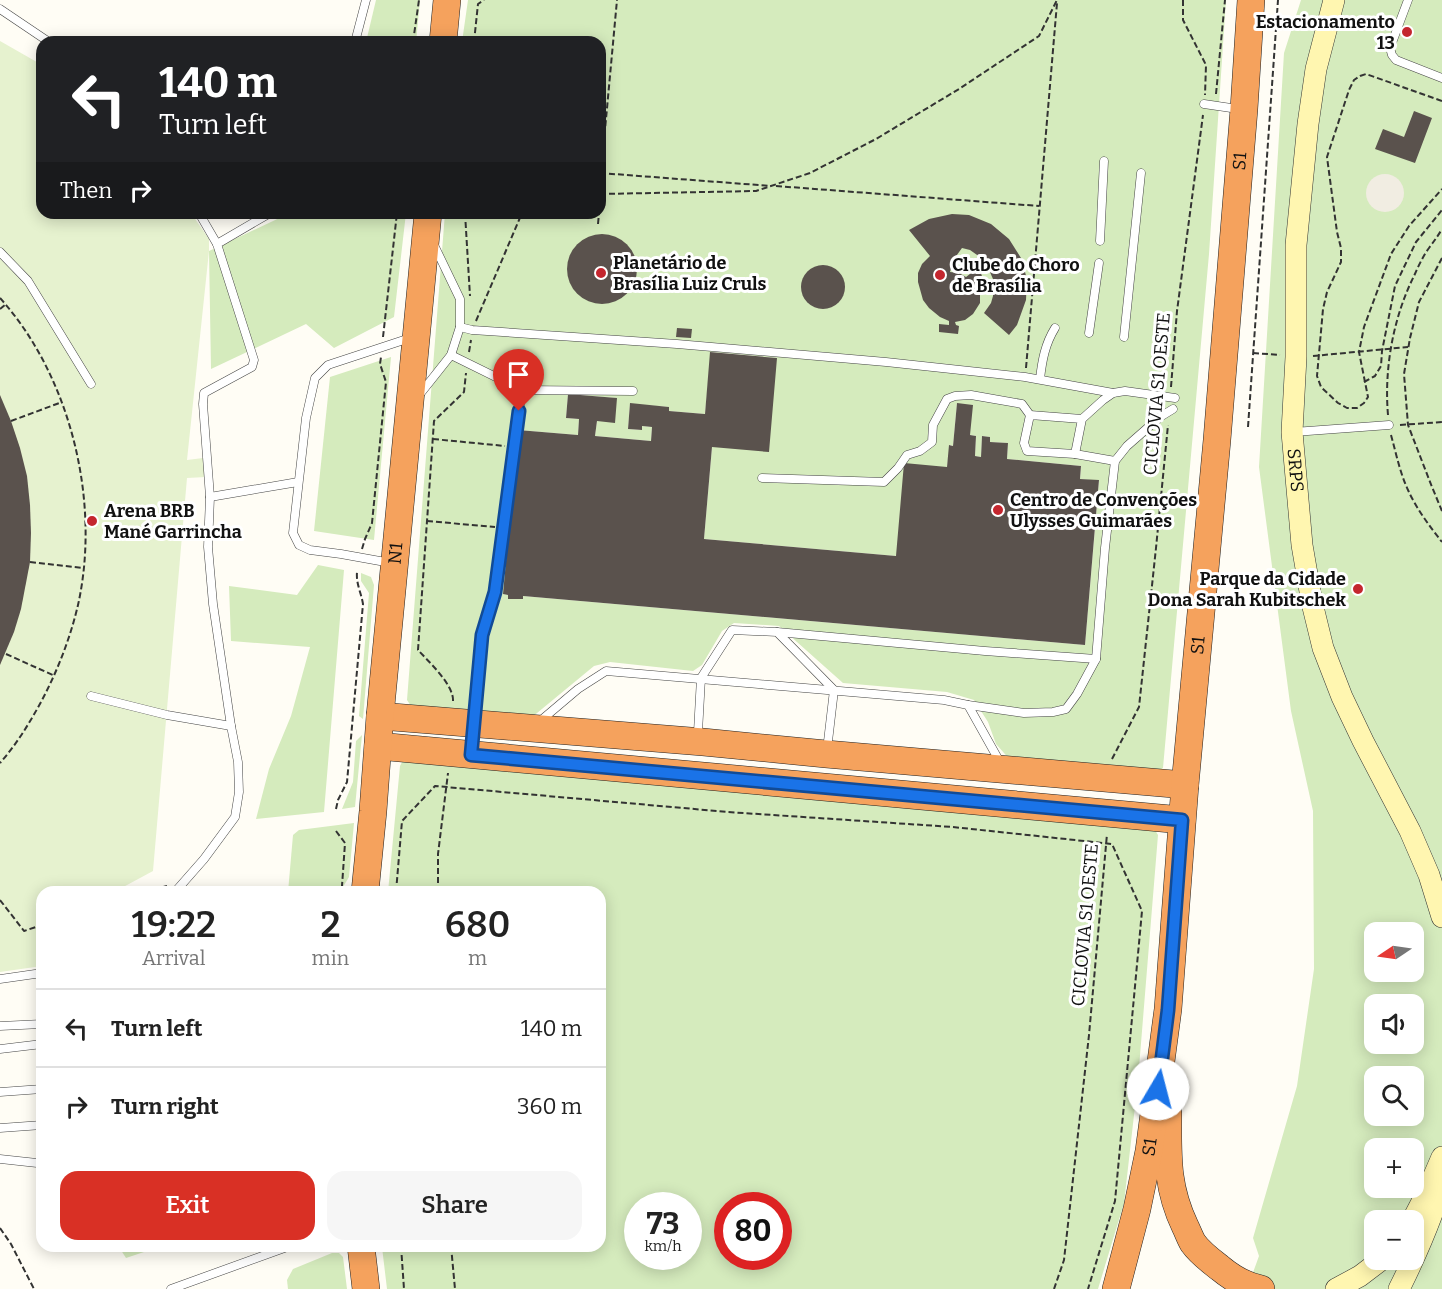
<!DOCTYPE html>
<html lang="en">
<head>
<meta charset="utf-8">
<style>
  body { margin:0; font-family:Bitter,serif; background:#f6f6f6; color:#222; height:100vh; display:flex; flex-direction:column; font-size:22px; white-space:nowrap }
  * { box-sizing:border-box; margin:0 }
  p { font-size:20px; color:#767676 }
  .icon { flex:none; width:33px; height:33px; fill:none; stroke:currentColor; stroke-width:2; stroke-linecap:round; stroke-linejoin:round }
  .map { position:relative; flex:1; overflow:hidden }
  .drawer { position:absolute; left:36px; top:886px; width:570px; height:366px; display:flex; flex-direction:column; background:#fff; border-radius:18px; box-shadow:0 3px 15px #0003 }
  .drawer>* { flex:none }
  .hud { position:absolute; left:36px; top:36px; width:570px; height:183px; border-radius:18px; box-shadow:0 3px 15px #0003; background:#202124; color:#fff; overflow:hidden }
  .needle { width:39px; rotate:257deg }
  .controls { position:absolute; left:1364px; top:922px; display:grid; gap:12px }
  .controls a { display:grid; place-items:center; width:60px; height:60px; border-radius:12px; background:#fff; box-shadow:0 3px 15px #0003; font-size:30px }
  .speed { position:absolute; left:624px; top:1192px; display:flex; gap:12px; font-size:30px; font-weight:700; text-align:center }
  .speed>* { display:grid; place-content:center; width:78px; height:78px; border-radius:50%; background:#fff; box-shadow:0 3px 15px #0003; line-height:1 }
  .speed small { font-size:15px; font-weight:400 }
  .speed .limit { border:9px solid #d22; background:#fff; color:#111 }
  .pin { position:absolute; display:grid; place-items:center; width:51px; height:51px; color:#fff; margin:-62px -26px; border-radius:50% 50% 50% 0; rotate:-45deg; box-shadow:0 0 6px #0007 }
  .pin .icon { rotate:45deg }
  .me { position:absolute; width:66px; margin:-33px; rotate:8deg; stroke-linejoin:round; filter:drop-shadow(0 0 4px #0008) }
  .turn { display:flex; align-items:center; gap:21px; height:126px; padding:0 24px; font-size:27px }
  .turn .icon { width:78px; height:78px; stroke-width:2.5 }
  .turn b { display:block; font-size:42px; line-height:51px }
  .then { display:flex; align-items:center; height:57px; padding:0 24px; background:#0003; gap:12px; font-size:22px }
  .eta { display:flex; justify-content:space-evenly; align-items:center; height:102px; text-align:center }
  .eta b { font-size:36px; font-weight:600; line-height:42px }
  .button { display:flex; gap:12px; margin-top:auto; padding:12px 24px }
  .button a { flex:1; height:69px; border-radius:18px; background:#d93025; color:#fff; font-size:24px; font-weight:600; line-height:69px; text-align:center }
  .button a+a { background:#f6f6f6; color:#222 }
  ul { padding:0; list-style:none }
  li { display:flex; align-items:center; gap:18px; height:78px; padding:0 24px; border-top:2px solid #e0e0e0 }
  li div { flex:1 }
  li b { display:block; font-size:22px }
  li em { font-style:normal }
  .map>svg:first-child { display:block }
  .green { fill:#d5ebbd; fill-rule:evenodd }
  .pitch { fill:#e6f2cf }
  .plaza { fill:#f1ede2 }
  .building { fill:#5a524d }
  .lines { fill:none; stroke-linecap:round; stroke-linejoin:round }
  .lane-casing { stroke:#444; stroke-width:9 }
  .secondary-casing { stroke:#333; stroke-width:22 }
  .highway-casing { stroke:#222; stroke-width:28 }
  .path { stroke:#333; stroke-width:2; stroke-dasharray:6 3; stroke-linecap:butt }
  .lane { stroke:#fff; stroke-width:8 }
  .secondary { stroke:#fff6b0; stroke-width:21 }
  .highway { stroke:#f5a25d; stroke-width:27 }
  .route-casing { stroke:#114b97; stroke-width:15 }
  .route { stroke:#1a73e8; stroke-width:10 }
  .poi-dot { fill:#c4262e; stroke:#fff; stroke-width:2 }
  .labels { text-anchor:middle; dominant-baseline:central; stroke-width:6; stroke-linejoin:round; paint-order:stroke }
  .poi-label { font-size:18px; font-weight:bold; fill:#111; stroke:#fff; text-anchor:start }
  .street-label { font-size:18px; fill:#111; stroke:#fff }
</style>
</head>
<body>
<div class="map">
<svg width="1442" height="1289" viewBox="0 0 1442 1289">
  <rect width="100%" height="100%" fill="#fffdf5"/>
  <g class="green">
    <path d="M376,0H420L416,42H366Z"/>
    <path d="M468,0H1226L1209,254L1163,768L1153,774L1012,762L996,744L988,722L974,700L947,692L843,683L779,626L734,623L722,631L702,665L693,671L610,662L594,666L531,718L413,709L407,700L445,213H600V42H462ZM711,352L777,358L712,447L704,539L896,556L947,467L950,445L953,446L957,403L970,435L976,436L975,456L981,457L982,436L990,437V442L1008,443L1007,459L1081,466L1080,479L1099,481L1085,645L523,596L522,599H508V595L504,594L518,430L578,435L579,419L566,418L568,394L616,398L597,421L595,436L651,441L652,427L642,426V430L628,429L630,404L669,407V411L705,414Z"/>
    <path d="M1301,0H1442V1289H1247L1259,1256L1253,1238L1297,1086L1314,969L1313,811L1291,711L1259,467L1284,53ZM1374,933H1413V972H1374ZM1374,1005H1413V1044H1374ZM1374,1077H1413V1116H1374ZM1374,1149H1413V1188H1374ZM1374,1221H1413V1260H1374Z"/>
    <path d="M290,213H406L394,317L334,348L306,324L211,369L209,251Z"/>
    <path d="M391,357L374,540L314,531L330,377Z"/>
    <path d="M318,565L344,570L324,812L256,819L269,769L291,716L310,647L231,641L229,586L297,595Z"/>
    <path d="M361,573L371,577L374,585L363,719L359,716L369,593L361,581Z"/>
    <path d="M362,735L355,807L342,809L353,782L356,741Z"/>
    <path d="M403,760L1152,825L1158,835L1138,1080L1124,1203L1098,1289H387L382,1247L600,1246V892H388L400,766ZM638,1206H688V1257H638ZM728,1206H778V1257H728Z"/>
    <path d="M354,823L349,877L340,892H288L293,835L299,830Z"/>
    <path d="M119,1247H159L126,1258Z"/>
    <path d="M332,1253H339L343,1257L347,1289H288L287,1280L293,1269Z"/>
  </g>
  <path class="pitch" d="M0,41L42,65V213H191L209,239V251L187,460L203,458L206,477L187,478L153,871L114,892H42V966L0,972Z"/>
  <circle class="plaza" cx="1385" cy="193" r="19"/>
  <g class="building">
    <path d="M1414,111L1432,118L1415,163L1375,149L1383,129L1404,137Z"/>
    <path d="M952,214L969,215L991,224L1009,239L1021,258L1027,279L1026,300L1017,325L1009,335L984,313L991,303L993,296V279L986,263L980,257L970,250L962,248L954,259L950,272L959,273L966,277L979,267L987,292L980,293V303L973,314L965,320L955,322L956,325L959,326L958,334L939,332V324L949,325V321L940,317L929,308L923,300L918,282V273L922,264L930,256L909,230L929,219Z"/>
    <circle cx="602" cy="269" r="35"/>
    <circle cx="823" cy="287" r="22"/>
    <path d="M677,328L692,329L691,338L676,337Z"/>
    <path d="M710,352L777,358L769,452L712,447L704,539L896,556L904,463L947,467L949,445L953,446L957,403L973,405L970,435L976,436L975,456L981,457L982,436L990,437V442L1008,443L1007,459L1081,466L1080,479L1099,480L1085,645L523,596V599H508V595L503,594L518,430L578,435L579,419L566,418L568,394L617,398L615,423L597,421L595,436L651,441L652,427L642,426V430L628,429L630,403L669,407V411L705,414Z"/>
    <path d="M0,395L11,421L20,448L27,476L30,505L31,533L30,562L21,609L14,632L0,665Z"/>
  </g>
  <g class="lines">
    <defs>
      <g id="lane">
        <path d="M1408,0L1390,48L1392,55L1396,60L1442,78"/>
        <path d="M0,9L49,42"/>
        <path d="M355,42L366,0"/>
        <path d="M1204,104L1238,109"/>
        <path d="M199,213L217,244"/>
        <path d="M1100,241L1104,161"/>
        <path d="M0,252L28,281L91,384"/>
        <path d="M460,327L472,330L677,344L886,362L1025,377L1113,393"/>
        <path d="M1089,333L1099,263"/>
        <path d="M1124,337L1141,173"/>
        <path d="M451,355L522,390L495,592L482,635L474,719"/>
        <path d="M1040,379C1042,361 1045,344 1055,328"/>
        <path d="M522,390L633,391"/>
        <path d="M420,394L451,355L460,327V299L434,245"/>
        <path d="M1082,419L1030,415L1024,443L1027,451L1075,454L1082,419L1103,400L1113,393L1125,391L1175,398"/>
        <path d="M1294,432L1389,425"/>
        <path d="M1075,454L1115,461"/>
        <path d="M762,478L884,482L898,468L907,455L920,451L932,442L933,425L947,399L955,396L971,395L1022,404L1030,415"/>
        <path d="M210,497L298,482"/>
        <path d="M391,563L341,554L310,550L299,545L293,533L306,418L315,378L328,365L410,338"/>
        <path d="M777,632L985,651L1096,659"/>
        <path d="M91,696L167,715L231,726"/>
        <path d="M968,705L1024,713L1053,712L1066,709L1077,694L1096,659L1105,548L1115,461L1127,446L1160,417L1173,409"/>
        <path d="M539,722L578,689L606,671L944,700L968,705L1001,764"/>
        <path d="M700,737L698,732L701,678L732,630L777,632L834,690L827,750"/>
        <path d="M175,892L204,859L235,817L239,792L238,762L231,726L213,604L208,547L210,497L203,404L204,393L252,367L254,360L217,244L270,213"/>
        <path d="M0,979L42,973"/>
        <path d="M0,1026L42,1024"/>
        <path d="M0,1049L42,1044"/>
        <path d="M0,1092L42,1089"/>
        <path d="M0,1128L42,1125"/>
        <path d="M0,1159L37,1163L42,1162"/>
        <path d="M171,1289L290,1246"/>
      </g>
      <g id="secondary">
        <path id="s1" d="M1334,0L1316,69L1308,124L1296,245V357L1292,432L1302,545L1312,603L1323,648L1342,697L1363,741L1410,831L1429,875L1442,917"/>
        <path d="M1412,1221L1426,1194L1442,1157"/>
        <path d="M1336,1289L1360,1276L1381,1260"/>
        <path d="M1399,1289C1416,1255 1431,1221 1442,1184"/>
      </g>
      <g id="highway">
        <path d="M443,42L447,0"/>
        <path d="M380,716L703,742L826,754L1185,785"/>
        <path d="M378,746L1182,820"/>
        <path id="s2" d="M365,892L373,811L380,716L428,213"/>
        <path d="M1168,1113C1168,1156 1166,1186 1185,1226C1188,1232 1190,1238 1193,1243C1200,1253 1211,1261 1220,1268C1232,1278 1246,1286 1261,1289"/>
        <path d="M361,1246L366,1289"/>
        <path id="s3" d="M1116,1289L1137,1209L1149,1151L1168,1009L1185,785L1217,440L1244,109L1251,0"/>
      </g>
    </defs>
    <use href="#lane" class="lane-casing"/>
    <use href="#secondary" class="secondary-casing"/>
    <use href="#highway" class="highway-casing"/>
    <g class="path">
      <path d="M1183,0V20L1206,65L1205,95"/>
      <path d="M413,42L419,0"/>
      <path d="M474,42L478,4L484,0"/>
      <path d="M1216,94L1225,0"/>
      <path d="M1442,101L1366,74L1360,76L1354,80L1349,90L1327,157L1337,232L1341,248V262L1327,292L1323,309L1317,376L1321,387L1338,403L1347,408H1357L1364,403L1368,397L1359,352L1364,327L1391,254L1409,226L1442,189"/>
      <path d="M600,173L771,186"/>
      <path d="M776,186L1039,206"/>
      <path d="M600,194L756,191L810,173L876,139L959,89L1039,36L1057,0"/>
      <path d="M600,198L601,173L617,0"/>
      <path d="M465,213L470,296"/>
      <path d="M598,224L599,213"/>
      <path d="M1442,258L1419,302L1410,338L1404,374L1408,425L1432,487L1442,511"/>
      <path d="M0,298C71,377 101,502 78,605C70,639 57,672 41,702C29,724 16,745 0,763"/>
      <path d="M0,309L6,304"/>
      <path d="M476,321L522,213"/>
      <path d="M383,337L397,213"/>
      <path d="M469,352L471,340"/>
      <path d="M1253,353L1280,355"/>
      <path d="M1313,356L1408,347"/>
      <path d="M1026,368L1057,3"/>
      <path d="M1364,382L1375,376L1381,366L1382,351L1395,286L1416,242L1442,210"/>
      <path d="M1171,387L1177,311L1203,115"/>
      <path d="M1388,415C1384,369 1393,318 1414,276C1418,267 1423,256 1429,248C1434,241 1438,236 1442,229"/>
      <path d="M11,421L62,402"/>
      <path d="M1400,425L1442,422"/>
      <path d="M1248,427L1278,0"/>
      <path d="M1391,435C1396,453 1400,473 1408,490C1416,508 1430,527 1442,542"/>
      <path d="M433,439L505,446"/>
      <path d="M427,521L495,527"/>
      <path d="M362,549L365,539L372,523L386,382L380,364L381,357"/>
      <path d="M30,562L84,568"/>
      <path d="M6,654L55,676"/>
      <path d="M453,701C454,685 429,662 418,650L434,421L464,392L466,373"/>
      <path d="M1112,759L1139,707L1156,548L1168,425"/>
      <path d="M336,809L338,800L347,782L363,604C361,592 356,584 357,572"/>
      <path d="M336,831L345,843L342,886L340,892"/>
      <path d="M145,892L167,886"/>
      <path d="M396,892L402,821L435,786L728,812L953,827L1112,844L1142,911L1115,1201L1088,1289"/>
      <path d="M438,892V854L448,773"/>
      <path d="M0,900L24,931L42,925"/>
      <path d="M0,1228L11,1244L34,1289"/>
      <path d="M401,1246L404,1289"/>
      <path d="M451,1246L455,1289"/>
      <path d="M1054,1289L1064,1260L1089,1035L1107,834"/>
    </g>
    <use href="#lane" class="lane"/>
    <use href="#secondary" class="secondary"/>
    <use href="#highway" class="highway"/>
  </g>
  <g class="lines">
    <defs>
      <path id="route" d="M519,411L495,592L482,635L471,755L1182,820L1168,1010L1158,1089"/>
    </defs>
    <use href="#route" class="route-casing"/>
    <use href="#route" class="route"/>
  </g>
  <g class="poi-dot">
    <circle cx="1407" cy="32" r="6"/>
    <circle cx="601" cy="273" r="6"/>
    <circle cx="940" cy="275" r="6"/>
    <circle cx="998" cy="510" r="6"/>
    <circle cx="92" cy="521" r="6"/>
    <circle cx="1358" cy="589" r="6"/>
  </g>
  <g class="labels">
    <g class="poi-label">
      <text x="1395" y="22" text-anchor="end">Estacionamento<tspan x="1395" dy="21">13</tspan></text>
      <text x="613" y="263">Planetário de<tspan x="613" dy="21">Brasília Luiz Cruls</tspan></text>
      <text x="952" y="265">Clube do Choro<tspan x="952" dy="21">de Brasília</tspan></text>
      <text x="1010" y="500">Centro de Convenções<tspan x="1010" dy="21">Ulysses Guimarães</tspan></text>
      <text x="104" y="511">Arena BRB<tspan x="104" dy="21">Mané Garrincha</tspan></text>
      <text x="1346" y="579" text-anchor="end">Parque da Cidade<tspan x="1346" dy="21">Dona Sarah Kubitschek</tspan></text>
    </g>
    <g class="street-label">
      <text stroke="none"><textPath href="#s3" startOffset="1136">S1</textPath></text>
      <text transform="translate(1157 394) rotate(-85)">CICLOVIA S1 OESTE</text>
      <text stroke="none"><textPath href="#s1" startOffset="474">SRPS</textPath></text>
      <text stroke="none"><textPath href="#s2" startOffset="340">N1</textPath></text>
      <text stroke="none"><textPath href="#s3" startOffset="650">S1</textPath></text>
      <text transform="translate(1085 925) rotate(-85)">CICLOVIA S1 OESTE</text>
      <text stroke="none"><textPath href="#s3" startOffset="146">S1</textPath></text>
    </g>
  </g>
</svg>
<div class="controls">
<a><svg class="needle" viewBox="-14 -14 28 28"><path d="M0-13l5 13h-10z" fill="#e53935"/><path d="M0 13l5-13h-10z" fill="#767676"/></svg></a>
<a><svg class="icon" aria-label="sound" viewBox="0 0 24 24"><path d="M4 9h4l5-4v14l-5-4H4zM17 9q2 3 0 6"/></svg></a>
<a><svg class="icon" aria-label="search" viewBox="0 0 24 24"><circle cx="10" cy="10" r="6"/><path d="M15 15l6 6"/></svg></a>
<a>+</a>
<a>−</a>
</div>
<div class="speed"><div>73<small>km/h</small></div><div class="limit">80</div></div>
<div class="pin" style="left:519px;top:411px;background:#d93025"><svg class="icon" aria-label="arrive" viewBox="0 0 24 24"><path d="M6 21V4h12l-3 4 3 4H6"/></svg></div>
<svg class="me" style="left:1158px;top:1089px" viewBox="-20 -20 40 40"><circle r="19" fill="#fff"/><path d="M0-13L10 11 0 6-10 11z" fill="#1a73e8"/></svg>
<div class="hud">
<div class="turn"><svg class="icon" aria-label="left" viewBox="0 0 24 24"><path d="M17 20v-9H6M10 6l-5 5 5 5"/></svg><div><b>140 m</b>Turn left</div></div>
<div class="then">Then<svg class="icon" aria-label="right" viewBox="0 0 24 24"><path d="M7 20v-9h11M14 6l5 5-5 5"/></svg></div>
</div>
<section class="drawer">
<div class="eta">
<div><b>19:22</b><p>Arrival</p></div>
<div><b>2</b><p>min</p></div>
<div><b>680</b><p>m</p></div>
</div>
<ul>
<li><svg class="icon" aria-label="left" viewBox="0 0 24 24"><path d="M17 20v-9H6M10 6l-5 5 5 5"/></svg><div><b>Turn left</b></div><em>140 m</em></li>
<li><svg class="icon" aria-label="right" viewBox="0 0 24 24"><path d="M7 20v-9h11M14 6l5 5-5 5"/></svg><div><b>Turn right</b></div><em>360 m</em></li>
</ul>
<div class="button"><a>Exit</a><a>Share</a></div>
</section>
</div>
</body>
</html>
